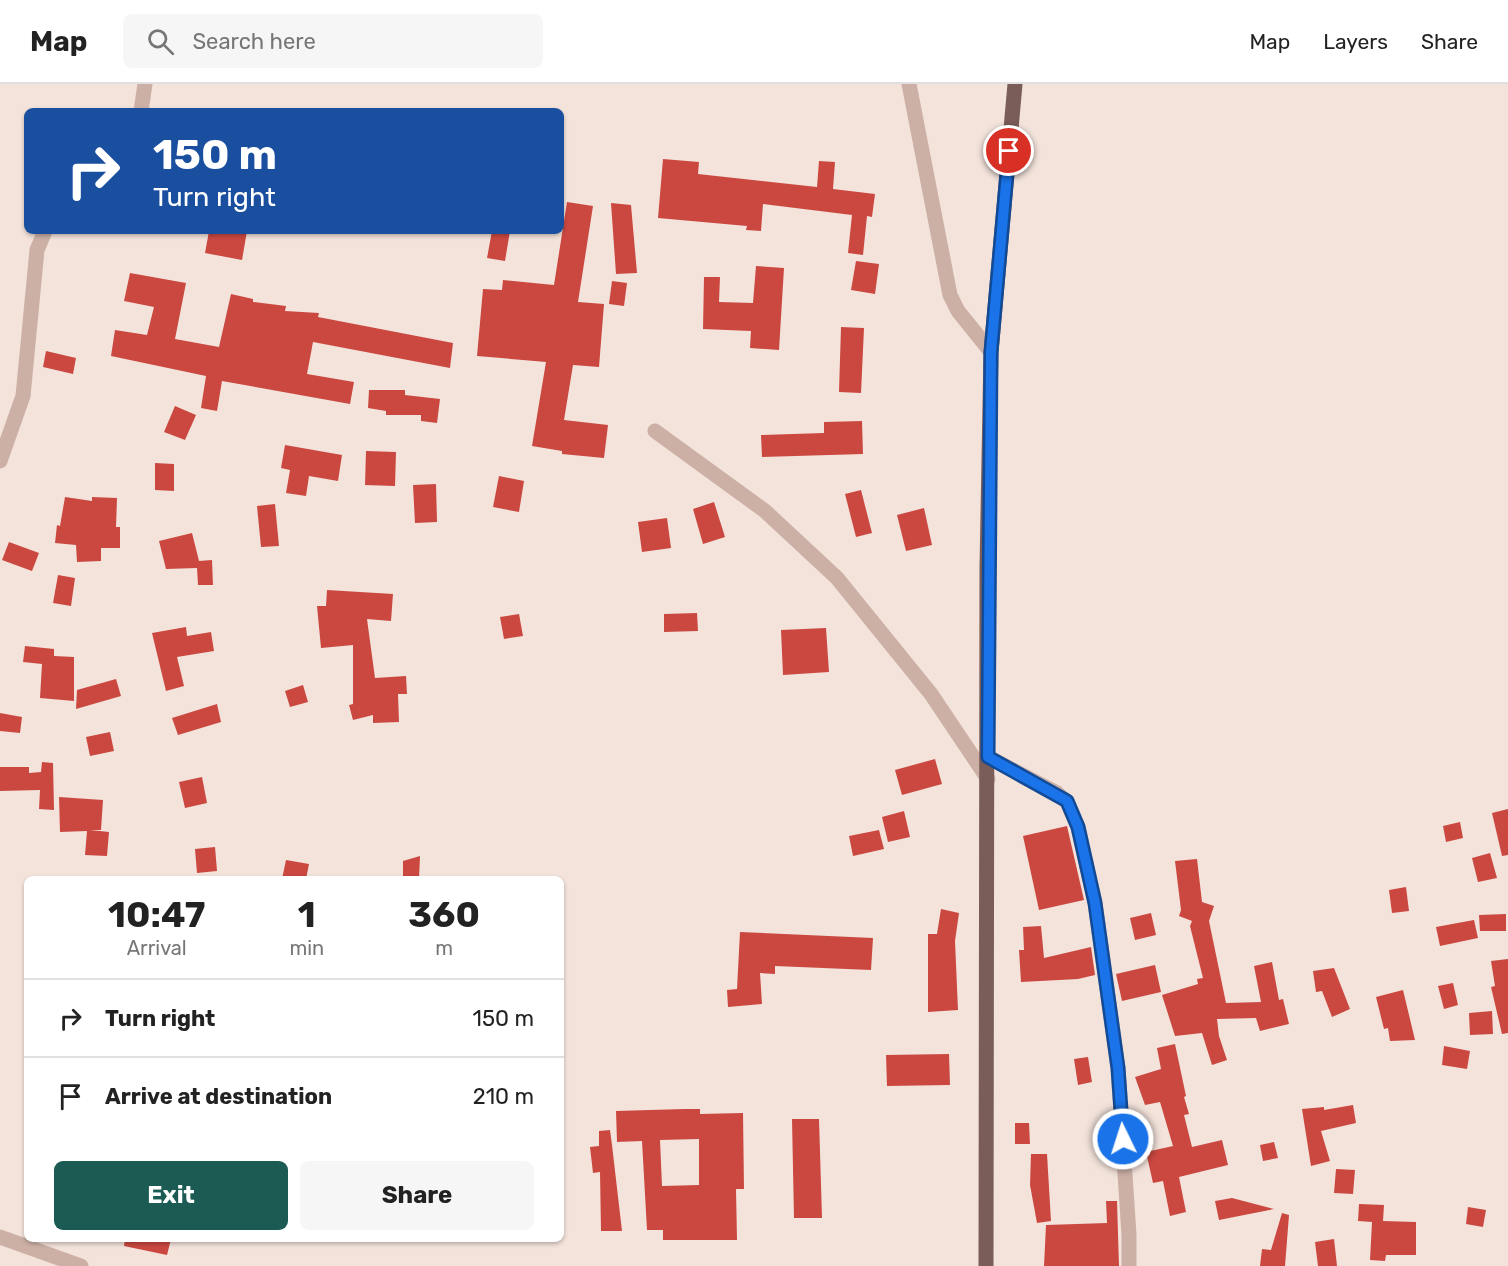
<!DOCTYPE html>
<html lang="en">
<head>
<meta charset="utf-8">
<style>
  body { margin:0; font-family:Rubik,sans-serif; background:#f6f6f6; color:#222; height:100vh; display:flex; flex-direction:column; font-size:22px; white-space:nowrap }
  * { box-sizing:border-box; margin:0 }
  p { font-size:20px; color:#767676 }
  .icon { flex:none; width:33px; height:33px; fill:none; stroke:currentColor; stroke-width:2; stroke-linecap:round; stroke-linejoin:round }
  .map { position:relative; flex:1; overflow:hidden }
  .details { position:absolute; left:24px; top:792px; width:540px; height:366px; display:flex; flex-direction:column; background:#fff; border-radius:9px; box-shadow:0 2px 4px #0004 }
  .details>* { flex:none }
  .top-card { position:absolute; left:24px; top:24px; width:540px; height:126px; border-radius:9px; box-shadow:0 2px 4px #0004; background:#1a4fa0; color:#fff; overflow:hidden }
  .pin { position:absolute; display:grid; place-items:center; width:51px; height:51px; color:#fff; margin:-26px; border:3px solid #fff; border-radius:50%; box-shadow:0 2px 6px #0007 }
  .me { position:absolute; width:66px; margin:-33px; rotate:356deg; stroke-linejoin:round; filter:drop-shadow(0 0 4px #0008) }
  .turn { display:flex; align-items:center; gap:21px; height:126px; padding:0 30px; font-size:27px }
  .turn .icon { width:78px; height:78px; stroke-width:2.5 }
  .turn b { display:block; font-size:42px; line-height:51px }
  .eta { display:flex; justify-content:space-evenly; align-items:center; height:102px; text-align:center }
  .eta b { font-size:36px; font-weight:700; line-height:42px }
  .primary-button { display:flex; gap:12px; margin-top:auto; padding:12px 30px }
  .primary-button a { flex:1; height:69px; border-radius:9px; background:#1b5b53; color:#fff; font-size:24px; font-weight:700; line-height:69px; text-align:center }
  .primary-button a+a { background:#f6f6f6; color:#222 }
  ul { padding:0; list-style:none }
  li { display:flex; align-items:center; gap:18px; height:78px; padding:0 30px; border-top:2px solid #e0e0e0 }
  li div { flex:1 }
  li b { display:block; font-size:22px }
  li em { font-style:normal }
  header { display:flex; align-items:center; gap:36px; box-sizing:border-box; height:84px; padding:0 30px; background:#fff; border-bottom:2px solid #e0e0e0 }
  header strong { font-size:28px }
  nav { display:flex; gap:33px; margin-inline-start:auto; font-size:21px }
  .search { width:420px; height:54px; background:#f6f6f6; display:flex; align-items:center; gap:15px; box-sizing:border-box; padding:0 21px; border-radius:9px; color:#767676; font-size:22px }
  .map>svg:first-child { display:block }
  .building { fill:#cb4841; fill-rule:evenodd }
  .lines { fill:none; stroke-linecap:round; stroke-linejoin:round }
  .minor { stroke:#ccb0a6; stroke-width:15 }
  .major { stroke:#7a5d58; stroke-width:15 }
  .route-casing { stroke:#114b97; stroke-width:15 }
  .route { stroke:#1a73e8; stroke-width:10 }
</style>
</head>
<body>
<header>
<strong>Map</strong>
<div class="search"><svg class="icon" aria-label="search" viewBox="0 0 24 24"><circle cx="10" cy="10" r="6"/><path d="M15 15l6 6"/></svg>Search here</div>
<nav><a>Map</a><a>Layers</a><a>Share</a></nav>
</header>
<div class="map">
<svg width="1508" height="1182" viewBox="0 0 1508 1182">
  <rect width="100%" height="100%" fill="#f3e3db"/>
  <g class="building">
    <path d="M663,75L699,78L698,90L817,103L819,77L835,78L833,105L875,110L872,133L867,132L863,171L848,169L852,131L763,120L761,147L746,146L747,142L658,134Z"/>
    <path d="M567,118L593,122L578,218L604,220L599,283L573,281L564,336L608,341L604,374L562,370V367L532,362L546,278L477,272L483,205L502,206L503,196L554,201Z"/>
    <path d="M611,119L631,121L637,189L616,190Z"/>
    <path d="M209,147H247L242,176L205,169Z"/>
    <path d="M492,147H510L505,177L487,174Z"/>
    <path d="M856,177L879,180L875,210L851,206Z"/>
    <path d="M756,182L784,184L779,266L750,264L751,247L703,245L704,193H720L719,218L753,219Z"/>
    <path d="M130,189L186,199L175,255L219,263L231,210L253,215V218L286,222L285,227L319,229L318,233L453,259L450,284L313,258L307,290L354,298L350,320L222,297L217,327L201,324L206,292L111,272L115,246L147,251L154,223L124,217Z"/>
    <path d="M612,197L627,199L624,222L609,220Z"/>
    <path d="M841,243L864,244L861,309L839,308Z"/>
    <path d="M46,267L76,274L73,290L43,283Z"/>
    <path d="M369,306H405V311L440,315L437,339L421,337V331H386V327L368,324Z"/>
    <path d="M175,322L196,331L185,356L164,348Z"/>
    <path d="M862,337L863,370L762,373L761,351L824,349V338Z"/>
    <path d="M285,361L342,371L338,397L309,392L306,412L286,409L290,386L281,384Z"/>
    <path d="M366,367L396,368L395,402L365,401Z"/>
    <path d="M155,379L174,380V407L155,406Z"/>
    <path d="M499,392L524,397L519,428L493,423Z"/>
    <path d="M436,400L437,438L415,439L413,401Z"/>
    <path d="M861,406L872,449L856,453L845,410Z"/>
    <path d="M65,413L92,417V413L117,414L116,443H120V464H101V477L77,478L76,461L55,459L57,441L60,442Z"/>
    <path d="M714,418L725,453L703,460L693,425Z"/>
    <path d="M275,420L279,462L261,463L257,422Z"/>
    <path d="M924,424L932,461L906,467L897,431Z"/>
    <path d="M667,434L671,464L642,468L638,438Z"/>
    <path d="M192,449L199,477L212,476L213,501H198L197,484L166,485L159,457Z"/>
    <path d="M9,458L39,469L32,487L2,476Z"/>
    <path d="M58,491L75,494L71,522L53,519Z"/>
    <path d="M327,506L393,510L391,537L367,535L375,594L406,592L407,610H398L399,638L373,639V631L353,636L349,621L353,620V561L321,564L317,522H326Z"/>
    <path d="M697,529L698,547L664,548V530Z"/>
    <path d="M519,530L523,552L504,555L500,533Z"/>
    <path d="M186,543L187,552L211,548L214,567L177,573L184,602L166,607L152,549Z"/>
    <path d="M826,544L829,588L783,591L781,546Z"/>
    <path d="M25,562L54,565V572L74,573V617L40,614L42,580L23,578Z"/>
    <path d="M116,595L121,612L76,625L77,606Z"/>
    <path d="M303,601L308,618L290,623L285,607Z"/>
    <path d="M217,620L221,638L178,651L172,634Z"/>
    <path d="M0,629L22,633L20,649L0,647Z"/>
    <path d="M110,648L114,667L90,672L86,653Z"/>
    <path d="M935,675L942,700L902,711L895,686Z"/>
    <path d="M42,678L53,679L54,726L39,725L40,706L0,707V683H29V689L41,688Z"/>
    <path d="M202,693L207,719L185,724L179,698Z"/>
    <path d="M59,713L103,716L101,746H90L109,748L107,772L85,771L87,747L60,748Z"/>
    <path d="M1508,725V771L1502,772L1492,729Z"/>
    <path d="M904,727L910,753L888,758L882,733Z"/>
    <path d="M1460,738L1463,754L1446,758L1443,742Z"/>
    <path d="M1067,742L1084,816L1039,826L1023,752Z"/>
    <path d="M879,746L884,765L853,772L849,752Z"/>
    <path d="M215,763L217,787L197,789L195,765Z"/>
    <path d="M1490,769L1497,794L1478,798L1472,774Z"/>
    <path d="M420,772L419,795H403V777Z"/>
    <path d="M1197,775L1202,818L1214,822L1209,837L1226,919L1261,918L1254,882L1272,878L1279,916L1283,915L1289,940L1260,947L1256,934L1217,935L1219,952L1227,976L1212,981L1202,949L1175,952L1162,911L1198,900L1197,895L1203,894L1190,842L1192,837L1179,832L1181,826L1175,777Z"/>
    <path d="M286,776L309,780L306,795H282Z"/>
    <path d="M1406,803L1409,827L1392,829L1389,806Z"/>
    <path d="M941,825L959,829L955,857L958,926L928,928V850H937Z"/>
    <path d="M1151,829L1156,851L1135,856L1130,834Z"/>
    <path d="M1506,830V847H1480L1479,831Z"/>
    <path d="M1474,836L1478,854L1440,862L1436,843Z"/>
    <path d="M1041,842L1044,874L1091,863L1095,891L1078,895L1021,898L1019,866H1024L1023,843Z"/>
    <path d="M740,848L873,854L871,886L775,882V890L760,889L762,920L728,923L727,906L737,905Z"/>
    <path d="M1508,875V949L1502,950L1491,903L1495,902L1491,877Z"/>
    <path d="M1155,881L1161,908L1122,917L1116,890Z"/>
    <path d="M1334,884L1350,925L1332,933L1322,907L1316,908L1313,887Z"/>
    <path d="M1453,899L1458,921L1444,925L1438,902Z"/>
    <path d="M1403,906L1415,956L1390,957L1388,944L1384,945L1376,913Z"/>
    <path d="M1492,927L1493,950L1470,951L1469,929Z"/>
    <path d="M1175,960L1186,1012L1184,1013L1189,1030L1184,1031L1192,1063L1222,1056L1228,1081L1179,1093L1186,1128L1170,1132L1163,1097L1153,1099L1146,1068L1173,1062L1160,1018L1145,1021L1135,993L1161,985L1157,964Z"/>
    <path d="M1444,962L1470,967L1467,985L1442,981Z"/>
    <path d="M949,970L950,1001L887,1002L886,971Z"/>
    <path d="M1088,973L1092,998L1078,1001L1074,975Z"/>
    <path d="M1353,1021L1356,1039L1321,1047L1330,1077L1311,1082L1302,1025L1324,1023V1026Z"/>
    <path d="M684,1025H700V1030L743,1029L744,1105H736L737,1156H663V1146H647L642,1057L617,1058L616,1027ZM699,1055V1101L662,1102L660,1056Z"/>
    <path d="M792,1035H819L822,1134H794Z"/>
    <path d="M1015,1039H1029L1030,1060H1015Z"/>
    <path d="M610,1046L612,1061L622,1147H601L600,1088L593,1089L590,1063L599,1062V1047Z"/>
    <path d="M1274,1058L1278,1074L1263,1077L1260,1061Z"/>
    <path d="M1031,1070H1047L1051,1137L1037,1139L1030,1101Z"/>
    <path d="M1336,1085L1355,1086L1353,1110L1334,1109Z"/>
    <path d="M1232,1114L1274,1125L1219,1136L1215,1117Z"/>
    <path d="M1106,1117H1117L1119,1182H1044L1046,1141L1107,1139Z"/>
    <path d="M1359,1120L1384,1121L1383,1137L1416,1138V1171H1386L1385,1177L1370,1176L1372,1138L1358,1137Z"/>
    <path d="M1468,1123L1486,1126L1483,1143L1466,1140Z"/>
    <path d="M1282,1129L1289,1131L1285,1182H1260L1262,1165L1271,1166Z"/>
    <path d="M125,1155H171L167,1171L124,1162Z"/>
    <path d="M1334,1155L1337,1182H1318L1315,1158Z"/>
  </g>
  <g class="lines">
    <g class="minor">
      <path d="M909,0L950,211L958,227L991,268"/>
      <path d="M141,27L145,0"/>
      <path d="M655,347L765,427L837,494L931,610L988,695"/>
      <path d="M0,377L23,312L37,166L45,147"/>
      <path d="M988,673L1057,709L1067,718L1078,743L1095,819L1118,984L1129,1151V1182"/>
      <path d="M0,1153L81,1182"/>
    </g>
    <path class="major" d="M986,1182L987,483L991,268L1015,0"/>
  </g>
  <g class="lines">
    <defs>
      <path id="route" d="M1009,67L991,268L988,673L1067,717L1078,743L1095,819L1118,984L1123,1055"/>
    </defs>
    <use href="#route" class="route-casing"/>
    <use href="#route" class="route"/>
  </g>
</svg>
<div class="pin" style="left:1009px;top:67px;background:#d93025"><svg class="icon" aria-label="arrive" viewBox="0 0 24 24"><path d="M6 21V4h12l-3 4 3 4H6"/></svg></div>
<svg class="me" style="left:1123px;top:1055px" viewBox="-20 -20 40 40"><circle r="17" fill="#1a73e8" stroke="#fff" stroke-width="3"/><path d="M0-11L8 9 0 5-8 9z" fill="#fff"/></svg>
<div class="top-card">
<div class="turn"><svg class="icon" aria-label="right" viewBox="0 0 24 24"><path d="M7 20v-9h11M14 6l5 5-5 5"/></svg><div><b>150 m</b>Turn right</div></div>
</div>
<section class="details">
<div class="eta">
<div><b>10:47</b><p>Arrival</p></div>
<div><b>1</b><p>min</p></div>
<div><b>360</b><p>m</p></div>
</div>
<ul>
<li><svg class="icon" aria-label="right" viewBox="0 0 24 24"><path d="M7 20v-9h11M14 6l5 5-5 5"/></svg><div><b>Turn right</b></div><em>150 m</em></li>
<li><svg class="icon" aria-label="arrive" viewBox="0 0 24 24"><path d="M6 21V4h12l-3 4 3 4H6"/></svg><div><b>Arrive at destination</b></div><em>210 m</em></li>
</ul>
<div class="primary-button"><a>Exit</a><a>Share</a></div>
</section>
</div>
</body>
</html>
